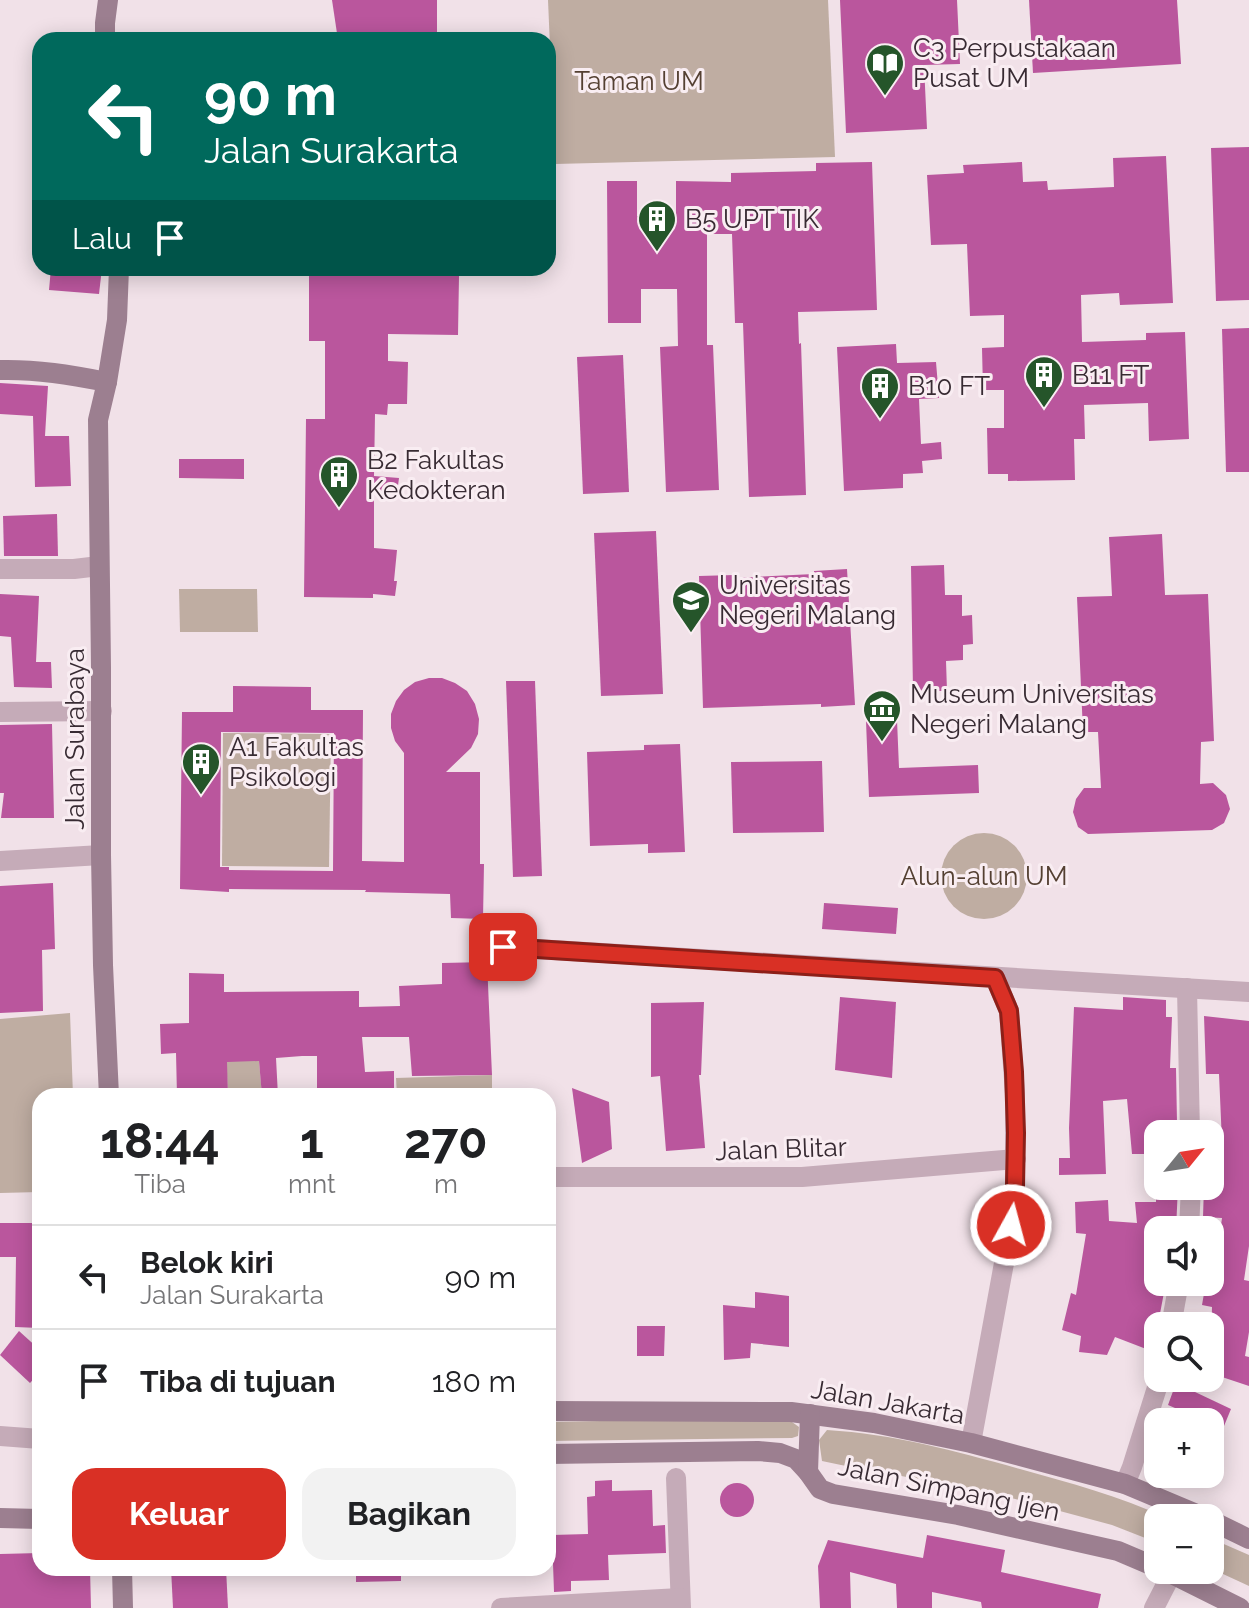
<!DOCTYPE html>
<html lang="id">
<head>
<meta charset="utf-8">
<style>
  body { margin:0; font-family:Raleway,sans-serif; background:#f2f2f2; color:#202124; height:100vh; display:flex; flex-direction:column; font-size:30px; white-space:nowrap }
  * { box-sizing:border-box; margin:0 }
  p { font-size:26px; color:#757577 }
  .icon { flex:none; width:44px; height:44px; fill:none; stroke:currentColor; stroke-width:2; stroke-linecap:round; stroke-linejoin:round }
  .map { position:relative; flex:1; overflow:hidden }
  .panel { position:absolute; left:32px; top:1088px; width:524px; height:488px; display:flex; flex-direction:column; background:#fff; border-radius:24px; box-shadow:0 4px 20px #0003 }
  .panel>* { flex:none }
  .banner { position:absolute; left:32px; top:32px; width:524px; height:244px; border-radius:24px; box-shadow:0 4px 20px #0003; background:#00695c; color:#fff; overflow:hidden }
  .needle { width:52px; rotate:60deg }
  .tools { position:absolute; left:1144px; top:1120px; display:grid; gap:16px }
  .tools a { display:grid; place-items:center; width:80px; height:80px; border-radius:16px; background:#fff; box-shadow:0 4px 20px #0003; font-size:40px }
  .pin { position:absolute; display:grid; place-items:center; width:68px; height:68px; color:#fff; margin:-34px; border-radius:16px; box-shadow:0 4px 12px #0006 }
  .me { position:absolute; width:88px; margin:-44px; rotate:7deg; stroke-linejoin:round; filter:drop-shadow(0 0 6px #0008) }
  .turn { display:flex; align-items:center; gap:28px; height:168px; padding:0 40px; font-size:36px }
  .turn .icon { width:104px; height:104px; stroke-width:2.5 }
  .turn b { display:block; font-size:56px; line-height:68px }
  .then { display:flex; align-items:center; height:76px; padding:0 40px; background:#0003; gap:16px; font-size:30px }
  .eta { display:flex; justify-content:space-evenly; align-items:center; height:136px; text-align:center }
  .eta b { font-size:48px; font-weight:700; line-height:56px }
  .cta { display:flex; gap:16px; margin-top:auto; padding:16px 40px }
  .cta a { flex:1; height:92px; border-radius:24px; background:#d93025; color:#fff; font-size:32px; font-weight:700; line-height:92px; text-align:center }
  .cta a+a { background:#f2f2f2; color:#202124 }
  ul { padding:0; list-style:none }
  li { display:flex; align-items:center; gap:24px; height:104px; padding:0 40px; border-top:2px solid #e0e0e0 }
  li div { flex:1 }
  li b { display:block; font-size:30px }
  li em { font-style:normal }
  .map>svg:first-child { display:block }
  .green { fill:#bfada2 }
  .building { fill:#ba569d; fill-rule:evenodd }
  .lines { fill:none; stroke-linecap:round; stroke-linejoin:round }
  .street { stroke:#c5abb8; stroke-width:20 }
  .secondary { stroke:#9c7f90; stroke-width:20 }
  .route-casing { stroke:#8d1f18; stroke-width:20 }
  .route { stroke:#d93025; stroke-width:14 }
  .labels { text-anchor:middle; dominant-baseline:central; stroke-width:6; stroke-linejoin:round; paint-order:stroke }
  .poi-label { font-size:26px; fill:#382b33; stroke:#f9edf2; text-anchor:start }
  .park-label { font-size:26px; fill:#544032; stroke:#f9edf2 }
  .street-label { font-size:26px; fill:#382b33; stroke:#f9edf2 }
</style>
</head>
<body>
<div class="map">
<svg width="1249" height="1608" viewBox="0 0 1249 1608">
  <rect width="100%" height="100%" fill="#f1e1e8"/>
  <g class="green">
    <path d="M548,0H828L835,157L555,164Z"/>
    <path d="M179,589H257L258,632H180Z"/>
    <path d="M223,733L331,734L329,867L222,866Z"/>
    <circle cx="984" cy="876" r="43"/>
    <path d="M70,1013L73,1096H40V1192L0,1193V1019Z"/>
    <path d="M226,1052L259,1061L262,1095L228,1096Z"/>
    <path d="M492,1075V1096H397L396,1078Z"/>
    <path d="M705,1419L792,1422L799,1427L798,1436L792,1438L548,1441V1422Z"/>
    <path d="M827,1430C894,1434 955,1451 1020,1469C1070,1483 1119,1496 1167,1518H1158V1543L1112,1525L989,1492L841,1465L822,1461L819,1440Z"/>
    <path d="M1210,1538L1249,1555V1586L1210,1568Z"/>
  </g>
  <g class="building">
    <path d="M332,0H437V40H338Z"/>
    <path d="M840,0H957L960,64L924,65L927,129L846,133Z"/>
    <path d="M1029,0H1177L1181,64L1033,73Z"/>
    <path d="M1249,147V300L1216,301L1211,148Z"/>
    <path d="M1166,156L1173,303L1120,305L1119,293L1081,295L1082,342L1146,340V333L1185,332L1189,439L1149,441L1148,403L1084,405L1085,439H1074L1075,480L1008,481V474H988L987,428H1004V390H983L982,348L1004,347V315L970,316L967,244L931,245L927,175L964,173L963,165L1022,162L1023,182L1047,181L1048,190L1114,187L1113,158Z"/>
    <path d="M872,162L877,310L798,312L799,344L801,343L806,495L749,497L743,323H735L732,234H707V345H713L719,490L666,492L660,347L678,346L677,289H641V323H608L607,181H637V216H676V181L731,182V173L816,171V163Z"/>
    <path d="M51,268H102L99,294L49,290Z"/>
    <path d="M309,268H392V275L459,276L458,335L388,334V361L408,362L407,404H388L387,415L375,414L374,476L399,478L397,493L374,491V548L397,550L394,581H397L395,596L373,594V598L304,597L306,419H325V341H309Z"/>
    <path d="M1249,328V472H1226L1222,329Z"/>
    <path d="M896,344L897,363L936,362L939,398L919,399L921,444L941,442L942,459L922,461L923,473L903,474V488L844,491L837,347Z"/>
    <path d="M623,355L629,492L583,494L577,357Z"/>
    <path d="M0,383L48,386L45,436H69L71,486L35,487L33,416L0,414Z"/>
    <path d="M179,459H244V479L179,478Z"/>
    <path d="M57,514L58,556H4L3,516Z"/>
    <path d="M656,531L663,694L601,696L594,533Z"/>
    <path d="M1162,534L1165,595L1208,594L1214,741L1201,742L1200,784L1213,783L1226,795L1230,809L1224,823L1212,830L1088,834L1078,827L1073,812L1076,799L1084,788H1101L1098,732H1083L1077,597L1112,596L1109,537Z"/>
    <path d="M944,565L945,595H962V616L972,615L973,644L963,645V660L946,661L947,691H913L911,566Z"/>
    <path d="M847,569L855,705L821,707V704L703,708L699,576L734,575V578L814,574V571Z"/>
    <path d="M0,594L39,596L36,662H51L52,688L14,687L11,637L0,636Z"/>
    <path d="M429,678H442L455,683L467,691L475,704L479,719L478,734L471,748L446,772H480V864H484L483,919L451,918L450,894L365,892L366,890L229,889V892L180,889L182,712H233V686L311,687V710H363L362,861L404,862V753L395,741L391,728V714L396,701L404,690L415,682ZM221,732L334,733L333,871L229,870V867H220Z"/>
    <path d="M506,681H535L542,876L513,877Z"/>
    <path d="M897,720L899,768L978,765L979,793L869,797L866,721Z"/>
    <path d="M52,724L54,818H1L4,793H0V725Z"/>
    <path d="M680,744L685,852L648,853V844L590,846L587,752L644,750V745Z"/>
    <path d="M822,761L824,832L733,833L731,762Z"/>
    <path d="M53,883L55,949L42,950L43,1011L0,1013V886Z"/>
    <path d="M824,903L898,908L896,934L822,929Z"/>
    <path d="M487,962L492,1075L412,1076L409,1037H362L365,1072L394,1071V1096H317V1056H302L276,1058L278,1096H262L259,1061L227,1062L228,1096H177L176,1053L161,1054L160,1024L189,1023V973L224,974V992L359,991V1007L400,1006L399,986L442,984V963Z"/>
    <path d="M840,997L896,1002L892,1078L835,1070Z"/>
    <path d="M1123,997L1166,1000V1017H1172L1170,1068H1176L1177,1123L1158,1122V1154H1132L1127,1099L1103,1101L1106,1174L1059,1175V1158H1070L1069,1128L1074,1007L1123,1010Z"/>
    <path d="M704,1002L701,1075H699L705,1148L666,1151L660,1076L651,1077V1003Z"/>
    <path d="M1204,1016L1249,1021V1246L1244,1280L1249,1281V1332L1245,1356L1249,1357V1386L1210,1373L1212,1307L1202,1305L1206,1282H1210V1274H1214L1222,1218L1203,1217L1204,1186H1223V1165L1219,1074H1206Z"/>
    <path d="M572,1088L609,1102L612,1149L582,1163Z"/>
    <path d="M1170,1186H1178L1176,1230H1158V1282H1166L1158,1324V1338L1154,1352L1115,1337L1107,1355L1079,1352L1081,1336L1062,1330L1071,1293L1076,1295L1086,1234L1076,1233L1075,1202L1108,1200L1109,1221L1137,1223L1135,1202H1156V1196L1171,1195Z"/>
    <path d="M0,1223H40V1328L15,1327L16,1257H0Z"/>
    <path d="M755,1292L789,1296V1347L751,1343L750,1358L724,1360L723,1305L755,1308Z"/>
    <path d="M637,1326H665L664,1356H637Z"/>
    <path d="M19,1331L40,1350V1372L30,1383L0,1355Z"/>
    <path d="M1176,1383L1231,1409L1210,1460V1422H1178L1182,1411L1168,1405Z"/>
    <path d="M612,1480V1491L652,1490L653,1526L665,1525L666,1553L608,1555L609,1580L571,1581V1591L554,1592L552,1535L588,1534L587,1497L595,1496V1481Z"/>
    <circle cx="737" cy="1500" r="17"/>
    <path d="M927,1535L1005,1550L1001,1572L1101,1594L1098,1608H982L981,1602L932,1592V1608H897L896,1584L850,1572L851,1608H820L818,1566L828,1540L923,1558Z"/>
    <path d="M40,1553V1568H90L91,1608H0V1554Z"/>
    <path d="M171,1568H226L228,1608H173Z"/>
    <path d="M356,1568H401V1581L356,1582Z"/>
  </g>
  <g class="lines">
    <g class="street">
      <path d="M0,569H74L99,566"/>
      <path d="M0,712L102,711"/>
      <path d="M0,861L101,855"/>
      <path d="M503,947L1249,992"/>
      <path d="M1187,988L1190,1134"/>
      <path d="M548,1177H802L1016,1159"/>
      <path d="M1189,1230L1191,1186"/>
      <path d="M1171,1326L1179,1282"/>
      <path d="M0,1436L40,1439"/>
      <path d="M971,1443L1011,1225L1015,1186V1093L1009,1011L995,978"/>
      <path d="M676,1478L681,1608"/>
      <path d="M1125,1484L1132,1467L1160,1378"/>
      <path d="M501,1608L680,1598"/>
      <path d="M1154,1608L1172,1573"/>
    </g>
    <g class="secondary">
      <path d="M105,40V23L108,0"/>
      <path d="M0,370C36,369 71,375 107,382"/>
      <path d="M109,1096L103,965L101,855V667L98,420L107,382L117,320L119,268"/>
      <path d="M548,1411L791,1412L874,1423L971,1443L1125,1484L1206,1518"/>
      <path d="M548,1454L758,1451L780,1453L796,1459L808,1472L820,1489L833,1494L958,1515L1118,1551L1158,1568"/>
      <path d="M808,1472L810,1414"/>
      <path d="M0,1518L40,1519"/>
      <path d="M1210,1520L1249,1539"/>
      <path d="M122,1568L123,1608"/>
      <path d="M1164,1570L1240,1608"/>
    </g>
  </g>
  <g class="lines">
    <defs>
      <path id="route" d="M503,947L995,978L1009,1011L1014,1072L1016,1133L1015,1186L1011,1225"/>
    </defs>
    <use href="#route" class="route-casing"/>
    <use href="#route" class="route"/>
  </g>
  <defs>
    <symbol id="library-pin" viewBox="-11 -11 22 30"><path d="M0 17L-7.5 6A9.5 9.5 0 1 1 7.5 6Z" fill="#25552a" stroke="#f9edf2"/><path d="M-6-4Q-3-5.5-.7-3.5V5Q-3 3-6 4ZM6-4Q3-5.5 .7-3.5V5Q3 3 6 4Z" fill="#fff"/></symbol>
    <symbol id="building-pin" viewBox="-11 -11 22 30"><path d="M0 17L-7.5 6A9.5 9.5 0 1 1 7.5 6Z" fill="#25552a" stroke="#f9edf2"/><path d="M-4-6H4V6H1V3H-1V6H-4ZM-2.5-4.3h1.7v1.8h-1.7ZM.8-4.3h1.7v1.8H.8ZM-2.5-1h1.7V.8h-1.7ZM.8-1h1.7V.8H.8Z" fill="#fff"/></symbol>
    <symbol id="university-pin" viewBox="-11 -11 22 30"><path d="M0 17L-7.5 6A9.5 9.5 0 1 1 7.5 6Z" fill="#25552a" stroke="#f9edf2"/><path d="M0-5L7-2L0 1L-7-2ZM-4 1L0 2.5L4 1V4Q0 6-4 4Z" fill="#fff"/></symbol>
    <symbol id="museum-pin" viewBox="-11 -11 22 30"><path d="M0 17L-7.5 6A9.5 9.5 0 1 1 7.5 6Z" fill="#25552a" stroke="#f9edf2"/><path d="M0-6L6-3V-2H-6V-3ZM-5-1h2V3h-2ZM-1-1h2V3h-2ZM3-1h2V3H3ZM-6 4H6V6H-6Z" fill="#fff"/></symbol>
  </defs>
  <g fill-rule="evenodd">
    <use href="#library-pin" x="863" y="41" width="44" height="60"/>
    <use href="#building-pin" x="635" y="197" width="44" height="60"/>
    <use href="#building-pin" x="1022" y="353" width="44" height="60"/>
    <use href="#building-pin" x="858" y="364" width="44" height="60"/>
    <use href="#building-pin" x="317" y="453" width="44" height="60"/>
    <use href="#university-pin" x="669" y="578" width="44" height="60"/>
    <use href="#museum-pin" x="860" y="687" width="44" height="60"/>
    <use href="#building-pin" x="179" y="740" width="44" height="60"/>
  </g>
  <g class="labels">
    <g class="poi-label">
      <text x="913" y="48">C3 Perpustakaan<tspan x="913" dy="30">Pusat UM</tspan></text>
      <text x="685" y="219">B5 UPT TIK</text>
      <text x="1072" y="375">B11 FT</text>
      <text x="908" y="386">B10 FT</text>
      <text x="367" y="460">B2 Fakultas<tspan x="367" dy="30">Kedokteran</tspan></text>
      <text x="719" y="585">Universitas<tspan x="719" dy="30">Negeri Malang</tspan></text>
      <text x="910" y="694">Museum Universitas<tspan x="910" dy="30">Negeri Malang</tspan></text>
      <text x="229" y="747">A1 Fakultas<tspan x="229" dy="30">Psikologi</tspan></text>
    </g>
    <g class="park-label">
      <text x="639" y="81">Taman UM</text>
      <text x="984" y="876">Alun-alun UM</text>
    </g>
    <g class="street-label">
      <text transform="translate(75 739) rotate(-90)">Jalan Surabaya</text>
      <text transform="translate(781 1149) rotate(-2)">Jalan Blitar</text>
      <text transform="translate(888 1402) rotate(10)">Jalan Jakarta</text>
      <text transform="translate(949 1489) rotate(12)">Jalan Simpang Ijen</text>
    </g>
  </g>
</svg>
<div class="tools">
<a><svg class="needle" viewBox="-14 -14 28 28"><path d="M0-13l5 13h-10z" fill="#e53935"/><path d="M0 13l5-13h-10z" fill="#757577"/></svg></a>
<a><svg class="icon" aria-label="sound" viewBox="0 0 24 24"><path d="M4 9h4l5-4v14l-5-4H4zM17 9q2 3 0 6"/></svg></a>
<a><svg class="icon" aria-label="search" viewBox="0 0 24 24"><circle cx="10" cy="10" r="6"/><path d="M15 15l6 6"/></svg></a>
<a>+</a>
<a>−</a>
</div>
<div class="pin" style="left:503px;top:947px;background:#d93025"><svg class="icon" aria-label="arrive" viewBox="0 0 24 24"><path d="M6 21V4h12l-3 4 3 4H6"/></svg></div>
<svg class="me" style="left:1011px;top:1225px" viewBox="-20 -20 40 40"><circle r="17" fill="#d93025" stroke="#fff" stroke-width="3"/><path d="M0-11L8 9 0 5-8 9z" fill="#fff"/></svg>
<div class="banner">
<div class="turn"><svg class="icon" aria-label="left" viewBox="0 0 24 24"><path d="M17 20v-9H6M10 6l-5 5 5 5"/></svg><div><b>90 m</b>Jalan Surakarta</div></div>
<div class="then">Lalu<svg class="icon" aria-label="arrive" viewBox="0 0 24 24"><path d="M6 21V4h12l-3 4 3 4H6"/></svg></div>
</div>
<section class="panel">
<div class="eta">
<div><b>18:44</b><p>Tiba</p></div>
<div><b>1</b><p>mnt</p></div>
<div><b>270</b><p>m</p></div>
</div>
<ul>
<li><svg class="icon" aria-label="left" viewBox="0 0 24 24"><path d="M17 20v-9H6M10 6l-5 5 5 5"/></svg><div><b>Belok kiri</b><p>Jalan Surakarta</p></div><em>90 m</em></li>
<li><svg class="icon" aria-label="arrive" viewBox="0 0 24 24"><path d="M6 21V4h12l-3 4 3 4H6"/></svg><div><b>Tiba di tujuan</b></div><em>180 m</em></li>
</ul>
<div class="cta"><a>Keluar</a><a>Bagikan</a></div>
</section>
</div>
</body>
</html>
